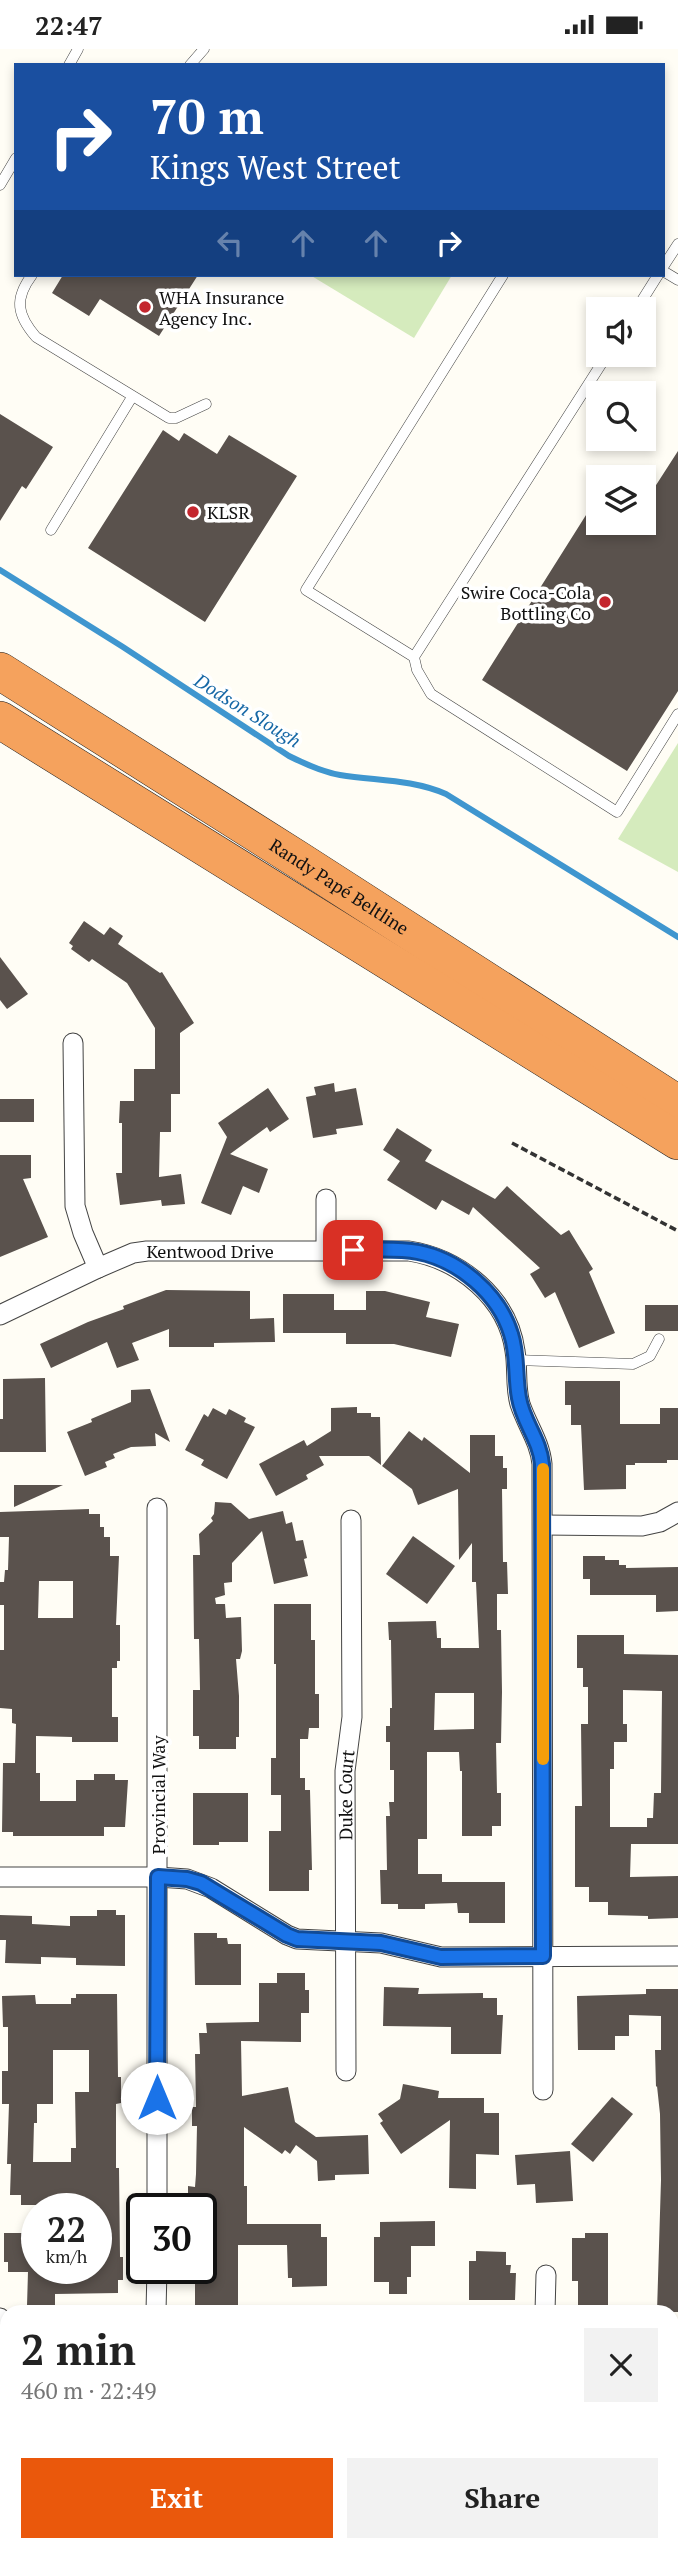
<!DOCTYPE html>
<html lang="en">
<head>
<meta charset="utf-8">
<style>
  body { margin:0; font-family:"PT Serif",serif; background:#f2f2f2; color:#222; height:100vh; display:flex; flex-direction:column; font-size:26px; white-space:nowrap }
  * { box-sizing:border-box; margin:0 }
  p { font-size:23px; color:#767676 }
  .icon { flex:none; width:38px; height:38px; fill:none; stroke:currentColor; stroke-width:2; stroke-linecap:round; stroke-linejoin:round }
  .map { position:relative; flex:1; overflow:hidden }
  .side { position:absolute; left:0px; top:2256px; width:679px; height:247px; display:flex; flex-direction:column; background:#fff; border-radius:21px 21px 0 0; box-shadow:0 4px 10px #0003 }
  .side>* { flex:none }
  .top-card { position:absolute; left:14px; top:14px; width:651px; height:214px; border-radius:0px; box-shadow:0 4px 10px #0003; background:#1a4fa0; color:#fff; overflow:hidden }
  .fabs { position:absolute; left:586px; top:248px; display:grid; gap:14px }
  .fabs a { display:grid; place-items:center; width:70px; height:70px; border-radius:0px; background:#fff; box-shadow:0 4px 10px #0003; font-size:35px }
  .speed { position:absolute; left:21px; top:2144px; display:flex; gap:14px; font-size:35px; font-weight:700; text-align:center }
  .speed>* { display:grid; place-content:center; width:91px; height:91px; border-radius:50%; background:#fff; box-shadow:0 4px 10px #0003; line-height:1 }
  .speed small { font-size:18px; font-weight:400 }
  .speed .limit { border:4px solid #111; border-radius:10px; background:#fff; color:#111 }
  .pin { position:absolute; display:grid; place-items:center; width:60px; height:60px; color:#fff; margin:-30px; border-radius:14px; box-shadow:0 4px 10px #0006 }
  .me { position:absolute; width:77px; margin:-38px; rotate:0deg; stroke-linejoin:round; filter:drop-shadow(0 0 5px #0008) }
  .turn { display:flex; align-items:center; gap:24px; height:147px; padding:0 21px; font-size:32px }
  .turn .icon { width:91px; height:91px; stroke-width:2.5 }
  .turn b { display:block; font-size:49px; line-height:60px }
  .lanes { display:flex; align-items:center; height:66px; padding:0 21px; background:#0003; justify-content:center; gap:35px; direction:ltr }
  .lanes .off { opacity:.35 }
  .round { display:grid; place-items:center; flex:none; width:74px; height:74px; border-radius:0px; background:#f2f2f2 }
  .headline { display:flex; align-items:center; justify-content:space-between; height:119px; padding:0 21px }
  h1 { font-size:42px; font-weight:700; line-height:52px }
  .action { display:flex; gap:14px; margin-top:auto; padding:14px 21px }
  .action a { flex:1; height:80px; border-radius:0px; background:#ea580c; color:#fff; font-size:28px; font-weight:700; line-height:80px; text-align:center }
  .action a+a { background:#f2f2f2; color:#222 }
  .status { display:flex; justify-content:space-between; align-items:center; height:49px; padding:0 35px; background:#fff; direction:ltr }
  .status svg { height:19px; fill:currentColor }
  .map>svg:first-child { display:block }
  .green { fill:#d5ebbd }
  .lines { fill:none; stroke-linecap:round; stroke-linejoin:round }
  .stream { stroke:#3f96cf; stroke-width:6 }
  .building { fill:#5a524d; fill-rule:evenodd }
  .lane-casing { stroke:#444; stroke-width:11 }
  .street-casing { stroke:#444; stroke-width:21 }
  .secondary-casing { stroke:#333; stroke-width:30 }
  .highway-casing { stroke:#222; stroke-width:38 }
  .path { stroke:#333; stroke-width:3.5; stroke-dasharray:7 3.5; stroke-linecap:butt }
  .lane { stroke:#fff; stroke-width:10 }
  .street { stroke:#fff; stroke-width:19 }
  .secondary { stroke:#fff6b0; stroke-width:28 }
  .highway { stroke:#f5a25d; stroke-width:37 }
  .route-casing { stroke:#114b97; stroke-width:18 }
  .route { stroke:#1a73e8; stroke-width:12 }
  .slow { stroke:#f59e0b; stroke-width:12 }
  .poi-dot { fill:#c4262e; stroke:#fff; stroke-width:2.5 }
  .labels { text-anchor:middle; dominant-baseline:central; stroke-width:7; stroke-linejoin:round; paint-order:stroke }
  .poi-label { font-size:18px; fill:#111; stroke:#fff; text-anchor:start }
  .street-label { font-size:18px; fill:#111; stroke:#fff }
  .water-label { font-size:19px; font-style:italic; fill:#1768a6; stroke:#fff }
</style>
</head>
<body>
<div class="status"><b>22:47</b><svg viewBox="0 0 49 12"><path d="M0 12V9h3v3zM5 12V6h3v6zM10 12V3h3v9zM15 12V0h3v12zM26 1h20v11H26zM47 4h2v5h-2z"/></svg></div>
<div class="map">
<svg width="678" height="2501" viewBox="0 0 678 2501">
  <rect width="100%" height="100%" fill="#fffdf5"/>
  <g class="green">
    <path d="M310,226H452L414,289Z"/>
    <path d="M678,694V823L618,790Z"/>
  </g>
  <g class="lines">
    <path class="stream" d="M0,521L123,598L289,707C305,715 322,723 340,726C377,732 411,730 446,745L678,888"/>
  </g>
  <g class="building">
    <path d="M63,226H198L159,287L100,250L89,267L52,244Z"/>
    <path d="M0,365L53,398L26,440L22,437L0,472Z"/>
    <path d="M163,381L179,392L184,384L217,405L229,386L297,427L205,573L88,499Z"/>
    <path d="M678,402V642L627,722L482,631L598,447V474H644V468L655,451L649,447Z"/>
    <path d="M84,872L104,886L110,878L123,887L118,895L160,924L162,923L194,974L180,984V1045H171V1083H160L159,1128L181,1125L185,1155L162,1157L161,1151L120,1156L116,1124H122V1074H119L120,1052H134V1020H155V979L127,934L92,910L89,913L71,900L73,897L69,894Z"/>
    <path d="M0,908L28,945L7,960L0,951Z"/>
    <path d="M334,1034L335,1043L356,1039L363,1076L336,1080L337,1085L313,1089L306,1048L316,1046L314,1038Z"/>
    <path d="M268,1039L289,1070L270,1083L267,1078L230,1105L268,1120L259,1144L243,1137L231,1166L201,1154L227,1088L218,1074Z"/>
    <rect x="0" y="1050" width="34" height="23"/>
    <path d="M397,1079L432,1101L425,1112L495,1150L507,1137L561,1186L569,1181L593,1220L589,1223L615,1284L579,1299L555,1243L545,1249L530,1225L540,1219L473,1158L469,1166L442,1151L436,1161L387,1131L400,1112L383,1101Z"/>
    <path d="M0,1106H31V1129L23,1130L48,1188L0,1208Z"/>
    <path d="M166,1241L250,1242V1270L274,1269L275,1293L214,1294V1298H169V1280L132,1294L139,1311L117,1319L107,1293L51,1319L40,1295L88,1273L124,1260L123,1257Z"/>
    <path d="M366,1242H385L430,1253L426,1268L459,1275L451,1308L394,1295H346V1284H283V1245H334V1261H366Z"/>
    <rect x="645" y="1256" width="33" height="26"/>
    <path d="M45,1329L46,1403H0V1370H3V1330Z"/>
    <path d="M565,1332H620V1375H660V1359H678V1411H667V1414H635V1416H626V1440L584,1441L581,1376H571V1356H565Z"/>
    <path d="M150,1340L170,1393L155,1384L156,1397L131,1398L113,1405L115,1409L105,1413L107,1418L85,1427L67,1383L92,1373L91,1370L131,1353V1341Z"/>
    <path d="M357,1358V1364H371V1368H380L381,1416L369,1407H319L324,1416L306,1426L308,1430L276,1447L259,1415L304,1391L307,1397L331,1382V1359Z"/>
    <path d="M213,1359L226,1366L229,1360L246,1369L244,1373L255,1378L227,1430L201,1416L204,1411L185,1401L204,1365L208,1368Z"/>
    <path d="M409,1382L422,1392L424,1388L470,1424V1386H495V1407H503V1419H507V1440H502L503,1513H507L508,1545H497V1581H501L502,1643L501,1694H496L497,1744H501V1777H492V1787H462V1722H460L459,1703H427V1790H418V1825H442V1833H505V1874H469V1864H458L457,1854L425,1855V1860H398V1855H381L380,1821H387L386,1767H390L389,1753H394V1721H390V1693H386V1677H390V1659H392L391,1591H389L388,1573L436,1572L437,1589H441V1599H479L476,1533H472V1494L459,1511L458,1440L418,1456L412,1440L382,1417ZM435,1644H474V1680L434,1681Z"/>
    <path d="M14,1436H63L14,1458Z"/>
    <path d="M215,1453L231,1454L249,1470L283,1462L286,1475L292,1473L296,1492L303,1491L307,1509L304,1510L308,1527L274,1535L262,1482L232,1514V1533L224,1534L225,1546L215,1549L216,1555H225L226,1569L241,1568L242,1602L240,1610H236L239,1647V1688H236V1700H199V1687H193V1641H200L199,1590H194L193,1506H200L199,1485L213,1472L211,1469L214,1465Z"/>
    <path d="M89,1460V1465H100V1478H104V1488H110V1507H119L116,1576H120V1612H117V1619H112V1668H118V1693H72V1688L36,1687V1724H40V1752H76V1731H94V1725H115V1731H128L125,1778H104V1787H13V1783H2L3,1714H15L16,1675L12,1674V1660L0,1659V1601H4V1556H0V1533H4L5,1521H8L9,1488H0V1463ZM39,1532H73V1569H38Z"/>
    <path d="M413,1487L455,1517L427,1555L386,1525Z"/>
    <path d="M583,1507H605V1511H619V1516H626V1519L678,1518V1562L656,1563V1546H590V1530H583Z"/>
    <path d="M274,1555H311V1591H315V1645H319V1679H309L308,1690H300V1729H305V1741H310L312,1821H309V1842H269V1782H281V1746H271V1709H276V1615H274Z"/>
    <path d="M577,1586H624V1605L678,1606V1795H631L630,1828L678,1827V1869L648,1870V1867L608,1866V1853H589V1838H575V1757H582L581,1675H588V1638H583V1619H577ZM623,1641L662,1642L661,1744H654L653,1769H647V1778H610V1720H614V1693H627V1675H623Z"/>
    <path d="M193,1744H248V1793H219V1796H193Z"/>
    <path d="M97,1861H116V1866H125V1917L76,1916V1909L41,1908V1915L5,1914L6,1891H0V1866L32,1867V1875L70,1877V1867H97Z"/>
    <path d="M194,1884H217V1889H227L228,1895H241V1936H195Z"/>
    <path d="M277,1924H305V1941H309V1964H301V1993L241,1992L242,2047L288,2038L295,2073L316,2088L368,2086L369,2125L335,2126V2131L318,2132L317,2112L296,2096L290,2105L285,2101L282,2105L244,2078V2137H247V2175H321V2188H327V2237L292,2238V2229H288L287,2196H238V2263H195V2222H201V2160H188V2137L195,2138L196,2125L197,2077H192V2058H196L195,2005H200L199,1984H207L206,1974L259,1973V1934H277Z"/>
    <path d="M384,1938L419,1939L418,1945L483,1944V1949H497V1966H503L501,2005H451V1978L383,1977Z"/>
    <path d="M646,1940H678V2263H657L661,2131L660,2065L657,2037L656,2038L655,2001H661V1967L629,1966V1987H615V2001H578L577,1947L646,1945Z"/>
    <path d="M76,1945H117L118,2028H121V2054L116,2055V2119H119L120,2208H123V2231H118V2244L55,2245V2257H27L28,2223H8V2213H4V2184H37V2219H96V2158H71V2156H21V2146H10L11,2115H7L9,2055H2V2022H8V1978H3L2,1947L35,1946L36,1955H71V1949H76ZM53,2001H89V2043H75L76,2099H71V2113H33L34,2074H37V2055H53Z"/>
    <path d="M403,2035L439,2042L438,2049H484V2064H499V2106L476,2105V2140L449,2139L450,2071L401,2105L380,2074L383,2072L378,2065L400,2050Z"/>
    <path d="M612,2048L633,2065L593,2113L571,2095Z"/>
    <path d="M570,2102L573,2152L536,2154L535,2135L517,2136L515,2106Z"/>
    <path d="M435,2172V2197H411V2228H407V2245H389V2233H374V2188H380V2173Z"/>
    <path d="M585,2184H608V2256L578,2257V2232H572V2189H585Z"/>
    <path d="M476,2202L506,2203V2216H511L510,2224H516L515,2251H469V2212H476Z"/>
  </g>
  <g class="lines">
    <defs>
      <g id="lane">
        <path d="M69,16L78,0"/>
        <path d="M190,16L204,0"/>
        <path d="M0,136L16,109"/>
        <path d="M663,218L678,195"/>
        <path d="M663,222L678,231"/>
        <path d="M32,226C14,250 17,266 36,288L169,369H176L206,355"/>
        <path d="M636,261L658,226"/>
        <path d="M607,306L414,608L417,621L431,645L617,763L678,665"/>
        <path d="M51,481L132,348"/>
        <path d="M414,608L306,541L503,226"/>
        <path d="M516,1311L633,1315L650,1307L659,1290"/>
        <path d="M211,2501V2496"/>
      </g>
      <g id="street">
        <path d="M73,994L75,1157L83,1184L98,1219"/>
        <path d="M326,1150V1201"/>
        <path id="s1" d="M0,1266L98,1219L133,1204L147,1202H409C460,1210 508,1249 515,1302C518,1319 515,1338 520,1355C527,1376 540,1393 542,1415L543,2041"/>
        <path d="M543,1476L642,1477L660,1473L678,1463"/>
        <path d="M0,1828H158L187,1830L211,1839L287,1886L297,1890L381,1894L441,1908L678,1907"/>
        <path id="s2" d="M346,2022L345,1722L352,1668L351,1471"/>
        <path d="M157,2160V1459"/>
        <path d="M156,2263L157,2219"/>
        <path d="M545,2263L546,2226"/>
        <path d="M0,2269L7,2277"/>
        <path d="M30,2496V2501"/>
        <path d="M523,2496V2501"/>
      </g>
      <g id="secondary">
        <path d="M0,2387H7"/>
        <path d="M672,2390H678"/>
      </g>
      <g id="highway">
        <path id="s3" d="M0,622L297,810L678,1055"/>
        <path d="M0,671L678,1092"/>
      </g>
    </defs>
    <use href="#lane" class="lane-casing"/>
    <use href="#street" class="street-casing"/>
    <use href="#secondary" class="secondary-casing"/>
    <use href="#highway" class="highway-casing"/>
    <path class="path" d="M512,1094L678,1182"/>
    <use href="#lane" class="lane"/>
    <use href="#street" class="street"/>
    <use href="#secondary" class="secondary"/>
    <use href="#highway" class="highway"/>
  </g>
  <g class="lines">
    <defs>
      <path id="route" d="M157,2049L158,1828L187,1830L201,1834L287,1886L297,1890L381,1894L441,1908L543,1907L542,1415C540,1391 523,1373 519,1349C515,1328 518,1306 511,1285C499,1245 459,1211 418,1203C397,1199 374,1201 353,1201"/>
    </defs>
    <use href="#route" class="route-casing"/>
    <use href="#route" class="route"/>
    <path class="slow" d="M543,1420V1710"/>
  </g>
  <g class="poi-dot">
    <circle cx="145" cy="258" r="7"/>
    <circle cx="193" cy="463" r="7"/>
    <circle cx="605" cy="553" r="7"/>
  </g>
  <g class="labels">
    <g class="poi-label">
      <text x="159" y="248">WHA Insurance<tspan x="159" dy="21">Agency Inc.</tspan></text>
      <text x="207" y="463">KLSR</text>
      <text x="591" y="543" text-anchor="end">Swire Coca-Cola<tspan x="591" dy="21">Bottling Co</tspan></text>
    </g>
    <g class="street-label">
      <text stroke="none"><textPath href="#s3" startOffset="402">Randy Papé Beltline</textPath></text>
      <text stroke="none"><textPath href="#s1" startOffset="224">Kentwood Drive</textPath></text>
      <text transform="translate(158 1746) rotate(-90)">Provincial Way</text>
      <text stroke="none"><textPath href="#s2" startOffset="276">Duke Court</textPath></text>
    </g>
    <g class="water-label">
      <text transform="translate(248 661) rotate(32)">Dodson Slough</text>
    </g>
  </g>
</svg>
<div class="fabs">
<a><svg class="icon" aria-label="sound" viewBox="0 0 24 24"><path d="M4 9h4l5-4v14l-5-4H4zM17 9q2 3 0 6"/></svg></a>
<a><svg class="icon" aria-label="search" viewBox="0 0 24 24"><circle cx="10" cy="10" r="6"/><path d="M15 15l6 6"/></svg></a>
<a><svg class="icon" aria-label="layers" viewBox="0 0 24 24"><path d="M12 4l9 5-9 5-9-5zM3 14l9 5 9-5"/></svg></a>
</div>
<div class="speed"><div>22<small>km/h</small></div><div class="limit">30</div></div>
<div class="pin" style="left:353px;top:1201px;background:#d93025"><svg class="icon" aria-label="arrive" viewBox="0 0 24 24"><path d="M6 21V4h12l-3 4 3 4H6"/></svg></div>
<svg class="me" style="left:157px;top:2049px" viewBox="-20 -20 40 40"><circle r="19" fill="#fff"/><path d="M0-13L10 11 0 6-10 11z" fill="#1a73e8"/></svg>
<div class="top-card">
<div class="turn"><svg class="icon" aria-label="right" viewBox="0 0 24 24"><path d="M7 20v-9h11M14 6l5 5-5 5"/></svg><div><b>70 m</b>Kings West Street</div></div>
<div class="lanes"><svg class="icon off" aria-label="left" viewBox="0 0 24 24"><path d="M17 20v-9H6M10 6l-5 5 5 5"/></svg><svg class="icon off" aria-label="ahead" viewBox="0 0 24 24"><path d="M12 20V5M6 11l6-6 6 6"/></svg><svg class="icon off" aria-label="ahead" viewBox="0 0 24 24"><path d="M12 20V5M6 11l6-6 6 6"/></svg><svg class="icon" aria-label="right" viewBox="0 0 24 24"><path d="M7 20v-9h11M14 6l5 5-5 5"/></svg></div>
</div>
<section class="side">
<div class="headline"><div><h1>2 min</h1><p>460 m · 22:49</p></div><a class="round"><svg class="icon" aria-label="close" viewBox="0 0 24 24"><path d="M6 6l12 12M18 6L6 18"/></svg></a></div>
<div class="action"><a>Exit</a><a>Share</a></div>
</section>
</div>
</body>
</html>
